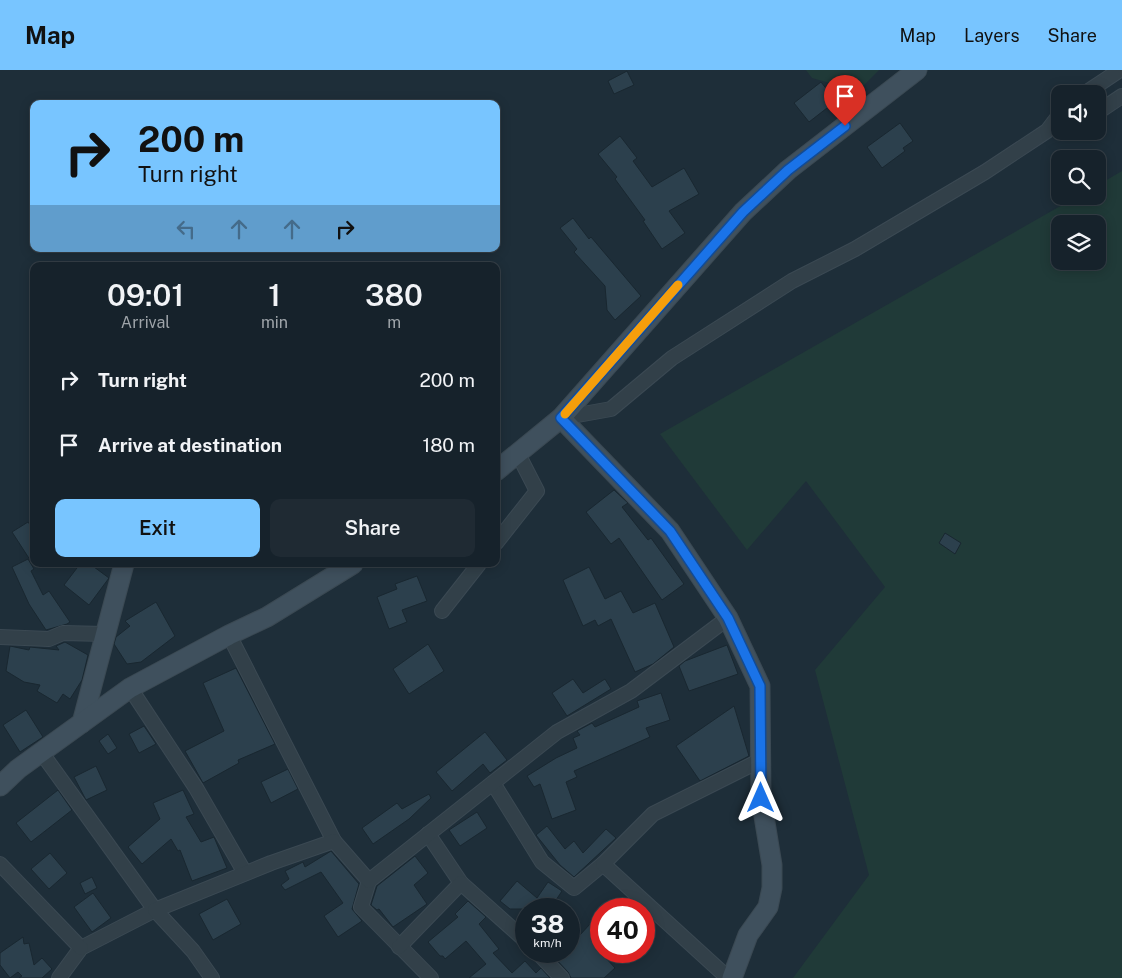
<!DOCTYPE html>
<html lang="en">
<head>
<meta charset="utf-8">
<style>
  body { margin:0; font-family:"Public Sans",sans-serif; background:#1f2a33; color:#f1f3f6; height:100vh; display:flex; flex-direction:column; font-size:19px; white-space:nowrap }
  * { box-sizing:border-box; margin:0 }
  p { font-size:16px; color:#9ea4a9 }
  .icon { flex:none; width:28px; height:28px; fill:none; stroke:currentColor; stroke-width:2; stroke-linecap:round; stroke-linejoin:round }
  .map { position:relative; flex:1; overflow:hidden }
  .drawer { position:absolute; left:30px; top:192px; width:470px; height:305px; display:flex; flex-direction:column; background:#16222b; border-radius:10px; box-shadow:0 2px 12px #0003,0 0 0 1px #353f47 }
  .drawer>* { flex:none }
  .banner { position:absolute; left:30px; top:30px; width:470px; height:152px; border-radius:10px; box-shadow:0 2px 12px #0003,0 0 0 1px #353f47; background:#78c5ff; color:#111; overflow:hidden }
  .tools { position:absolute; left:1051px; top:15px; display:grid; gap:10px }
  .tools a { display:grid; place-items:center; width:55px; height:55px; border-radius:10px; background:#16222b; box-shadow:0 2px 12px #0003,0 0 0 1px #353f47; font-size:25px }
  .speed { position:absolute; left:515px; top:828px; display:flex; gap:10px; font-size:25px; font-weight:700; text-align:center }
  .speed>* { display:grid; place-content:center; width:65px; height:65px; border-radius:50%; background:#16222b; box-shadow:0 2px 12px #0003,0 0 0 1px #353f47; line-height:1 }
  .speed small { font-size:12px; font-weight:400 }
  .speed .limit { border:8px solid #d22; background:#fff; color:#111 }
  .pin { position:absolute; display:grid; place-items:center; width:42px; height:42px; color:#fff; margin:-51px -21px; border-radius:50% 50% 50% 0; rotate:-45deg; box-shadow:0 0 5px #0007 }
  .pin .icon { rotate:45deg }
  .me { position:absolute; width:55px; margin:-28px; rotate:0deg; stroke-linejoin:round; filter:drop-shadow(0 0 4px #0008) }
  .turn { display:flex; align-items:center; gap:18px; height:105px; padding:0 25px; font-size:22px }
  .turn .icon { width:65px; height:65px; stroke-width:2.5 }
  .turn b { display:block; font-size:35px; line-height:42px }
  .lanes { display:flex; align-items:center; height:48px; padding:0 25px; background:#0003; justify-content:center; gap:25px; direction:ltr }
  .lanes .off { opacity:.35 }
  .eta { display:flex; justify-content:space-evenly; align-items:center; height:85px; text-align:center }
  .eta b { font-size:30px; font-weight:600; line-height:35px }
  .button { display:flex; gap:10px; margin-top:auto; padding:10px 25px }
  .button a { flex:1; height:58px; border-radius:10px; background:#78c5ff; color:#111; font-size:20px; font-weight:600; line-height:58px; text-align:center }
  .button a+a { background:#1f2a33; color:#f1f3f6 }
  ul { padding:0; list-style:none }
  li { display:flex; align-items:center; gap:15px; height:65px; padding:0 25px }
  li div { flex:1 }
  li b { display:block; font-size:19px }
  li em { font-style:normal }
  header { display:flex; align-items:center; gap:30px; box-sizing:border-box; height:70px; padding:0 25px; background:#78c5ff; color:#111 }
  header strong { font-size:24px }
  nav { display:flex; gap:28px; margin-inline-start:auto; font-size:18px }
  .map>svg:first-child { display:block }
  .green { fill:#203a38; fill-rule:evenodd }
  .building { fill:#2c404d; stroke:#192730 }
  .lines { fill:none; stroke-linecap:round; stroke-linejoin:round }
  .street-casing { stroke:#3b4953; stroke-width:16 }
  .secondary-casing { stroke:#3b4953; stroke-width:21 }
  .street { stroke:#324049; stroke-width:14 }
  .secondary { stroke:#3f505d; stroke-width:19 }
  .route-casing { stroke:#114b97; stroke-width:12 }
  .route { stroke:#1a73e8; stroke-width:9 }
  .slow { stroke:#f59e0b; stroke-width:9 }
</style>
</head>
<body>
<header>
<strong>Map</strong>
<nav><a>Map</a><a>Layers</a><a>Share</a></nav>
</header>
<div class="map">
<svg width="1122" height="908" viewBox="0 0 1122 908">
  <rect width="100%" height="100%" fill="#1e2e39"/>
  <g class="green">
    <path d="M806,0H879L858,21L812,8Z"/>
    <path d="M1122,101V908H793L869,805L815,600L885,517L806,411L747,480L660,364L1078,126H1098V115ZM1060,154H1098V191H1060Z"/>
  </g>
  <g class="building">
    <path d="M627,1L634,15L614,24L608,11Z"/>
    <path d="M821,12L836,31L809,52L794,33Z"/>
    <path d="M900,53L913,71L903,78L905,81L882,98L867,77Z"/>
    <path d="M620,66L637,88L633,91L652,117L684,98L699,124L669,141L685,163L662,179L643,151L645,150L615,109L617,107L598,84Z"/>
    <path d="M573,148L589,169L591,167L641,226L615,250L607,240L605,216L574,182L577,179L560,158Z"/>
    <path d="M614,420L628,433L622,437L648,470L651,468L684,514L662,530L619,468L611,474L586,442Z"/>
    <path d="M28,452L34,460V496L12,462Z"/>
    <path d="M945,463L961,473L955,484L939,473Z"/>
    <path d="M28,489L34,499L31,501L43,525L49,521L70,552L67,554L46,560L29,534L12,497Z"/>
    <path d="M80,494H90L109,508L89,535L64,515Z"/>
    <path d="M589,497L605,529L621,521L633,543L655,533L674,577L653,594L635,602L611,549L598,556L595,550L583,556L563,510Z"/>
    <path d="M417,506L427,531L402,540L407,552L389,559L377,527L397,519L395,514Z"/>
    <path d="M156,532L175,566L141,592L127,594L114,574L116,567L130,556L125,551Z"/>
    <path d="M65,572L88,585L82,610L70,629L63,624L57,633L37,621L40,615L24,612L6,601L10,576L29,580L30,577L59,580L56,576Z"/>
    <path d="M428,574L444,601L409,624L393,599Z"/>
    <path d="M727,575L738,604L689,621L679,596L685,591Z"/>
    <path d="M236,598L275,674L238,690L239,693L203,713L185,681L224,661L203,613Z"/>
    <path d="M573,609L583,623L605,609L611,619L567,646L552,623Z"/>
    <path d="M661,623L670,650L646,658L650,667L574,701L577,707L566,712L576,740L552,749L540,714L534,717L527,706L556,688L577,678L573,668L580,665L577,661L592,653L595,657L639,637L637,631Z"/>
    <path d="M734,636L749,686L700,711L676,676Z"/>
    <path d="M26,640L43,667L20,682L3,655Z"/>
    <path d="M144,656L156,674L139,683L129,664Z"/>
    <path d="M485,662L507,690L490,703L483,694L452,721L436,702Z"/>
    <path d="M108,664L117,678L108,684L99,671Z"/>
    <path d="M96,696L107,720L86,730L74,707Z"/>
    <path d="M288,699L298,719L271,733L261,712Z"/>
    <path d="M58,720L72,740L31,772L16,753Z"/>
    <path d="M183,720L194,744L186,747L201,772L214,767L227,798L192,811L180,780L178,781L171,769L142,794L128,777L160,749L153,733Z"/>
    <path d="M429,724L431,728L409,749L373,774L362,758L397,733L402,739Z"/>
    <path d="M477,742L487,758L460,776L449,760Z"/>
    <path d="M547,756L565,779L574,771L583,783L606,759L616,768L574,807L560,795L536,765Z"/>
    <path d="M331,781L359,814L352,839L362,851L338,867L324,846L343,833L321,802L285,820L281,815L289,809L285,801L303,792L305,797Z"/>
    <path d="M50,783L67,803L49,819L31,799Z"/>
    <path d="M415,786L428,803L414,815L427,834L393,857L379,839L377,840L371,835L377,816Z"/>
    <path d="M92,807L97,818L85,824L80,813Z"/>
    <path d="M517,811L537,828L548,812L562,821L550,839H510L500,831Z"/>
    <path d="M93,823L111,848L92,862L74,837Z"/>
    <path d="M227,829L241,854L213,870L199,844Z"/>
    <path d="M468,831L486,847L479,854L499,879L493,883L512,903L525,891L536,903L541,898L550,908H469L486,894L466,871L445,889L443,886H440L428,872L458,847L455,844Z"/>
    <path d="M601,842V868L595,876L615,898L604,908H571L568,902L553,886L559,881H569V877Z"/>
    <path d="M23,867L24,874L29,873L34,895L42,888L52,899L42,908H19L22,906L18,902L10,908L0,895V883Z"/>
  </g>
  <g class="lines">
    <defs>
      <g id="street">
        <path d="M1084,24L1120,0"/>
        <path d="M1098,42L1122,26"/>
        <path d="M561,348L611,339L672,288L792,211L855,179L985,102L1047,61L1060,44"/>
        <path d="M496,473L537,421L518,384"/>
        <path d="M442,541L479,494"/>
        <path d="M229,565L334,771"/>
        <path d="M0,567L49,569L63,563L104,564"/>
        <path d="M130,618L196,718L245,803"/>
        <path d="M41,682L155,840L81,878L59,908"/>
        <path d="M493,713L542,792L574,818L603,794"/>
        <path d="M428,764L461,813"/>
        <path d="M0,794L81,878"/>
        <path d="M369,811L361,837L431,908"/>
        <path d="M399,877L461,813L526,871"/>
        <path d="M536,881L562,908"/>
        <path d="M212,908L193,881L155,840L271,793L334,771L369,811L557,662L631,621L728,548"/>
        <path d="M728,908L603,794L653,744L761,690"/>
      </g>
      <g id="secondary">
        <path d="M561,348L670,461L728,548L760,616L761,728L772,795V818L768,837L748,865L732,908"/>
        <path d="M496,401L561,348L743,142L788,100L917,0"/>
        <path d="M82,653L124,494"/>
        <path d="M0,716L18,699L130,618L229,565L267,547L353,494"/>
      </g>
    </defs>
    <use href="#street" class="street-casing"/>
    <use href="#secondary" class="secondary-casing"/>
    <use href="#street" class="street"/>
    <use href="#secondary" class="secondary"/>
  </g>
  <g class="lines">
    <defs>
      <path id="route" d="M761,728L760,616L728,548L670,461L561,348L743,142L788,100L845,56"/>
    </defs>
    <use href="#route" class="route-casing"/>
    <use href="#route" class="route"/>
    <path class="slow" d="M565,344L678,215"/>
  </g>
</svg>
<div class="tools">
<a><svg class="icon" aria-label="sound" viewBox="0 0 24 24"><path d="M4 9h4l5-4v14l-5-4H4zM17 9q2 3 0 6"/></svg></a>
<a><svg class="icon" aria-label="search" viewBox="0 0 24 24"><circle cx="10" cy="10" r="6"/><path d="M15 15l6 6"/></svg></a>
<a><svg class="icon" aria-label="layers" viewBox="0 0 24 24"><path d="M12 4l9 5-9 5-9-5zM3 14l9 5 9-5"/></svg></a>
</div>
<div class="speed"><div>38<small>km/h</small></div><div class="limit">40</div></div>
<div class="pin" style="left:845px;top:56px;background:#d93025"><svg class="icon" aria-label="arrive" viewBox="0 0 24 24"><path d="M6 21V4h12l-3 4 3 4H6"/></svg></div>
<svg class="me" style="left:761px;top:728px" viewBox="-20 -20 40 40"><path d="M0-17L14 15 0 8-14 15z" fill="#1a73e8" stroke="#fff" stroke-width="4"/></svg>
<div class="banner">
<div class="turn"><svg class="icon" aria-label="right" viewBox="0 0 24 24"><path d="M7 20v-9h11M14 6l5 5-5 5"/></svg><div><b>200 m</b>Turn right</div></div>
<div class="lanes"><svg class="icon off" aria-label="left" viewBox="0 0 24 24"><path d="M17 20v-9H6M10 6l-5 5 5 5"/></svg><svg class="icon off" aria-label="ahead" viewBox="0 0 24 24"><path d="M12 20V5M6 11l6-6 6 6"/></svg><svg class="icon off" aria-label="ahead" viewBox="0 0 24 24"><path d="M12 20V5M6 11l6-6 6 6"/></svg><svg class="icon" aria-label="right" viewBox="0 0 24 24"><path d="M7 20v-9h11M14 6l5 5-5 5"/></svg></div>
</div>
<section class="drawer">
<div class="eta">
<div><b>09:01</b><p>Arrival</p></div>
<div><b>1</b><p>min</p></div>
<div><b>380</b><p>m</p></div>
</div>
<ul>
<li><svg class="icon" aria-label="right" viewBox="0 0 24 24"><path d="M7 20v-9h11M14 6l5 5-5 5"/></svg><div><b>Turn right</b></div><em>200 m</em></li>
<li><svg class="icon" aria-label="arrive" viewBox="0 0 24 24"><path d="M6 21V4h12l-3 4 3 4H6"/></svg><div><b>Arrive at destination</b></div><em>180 m</em></li>
</ul>
<div class="button"><a>Exit</a><a>Share</a></div>
</section>
</div>
</body>
</html>
